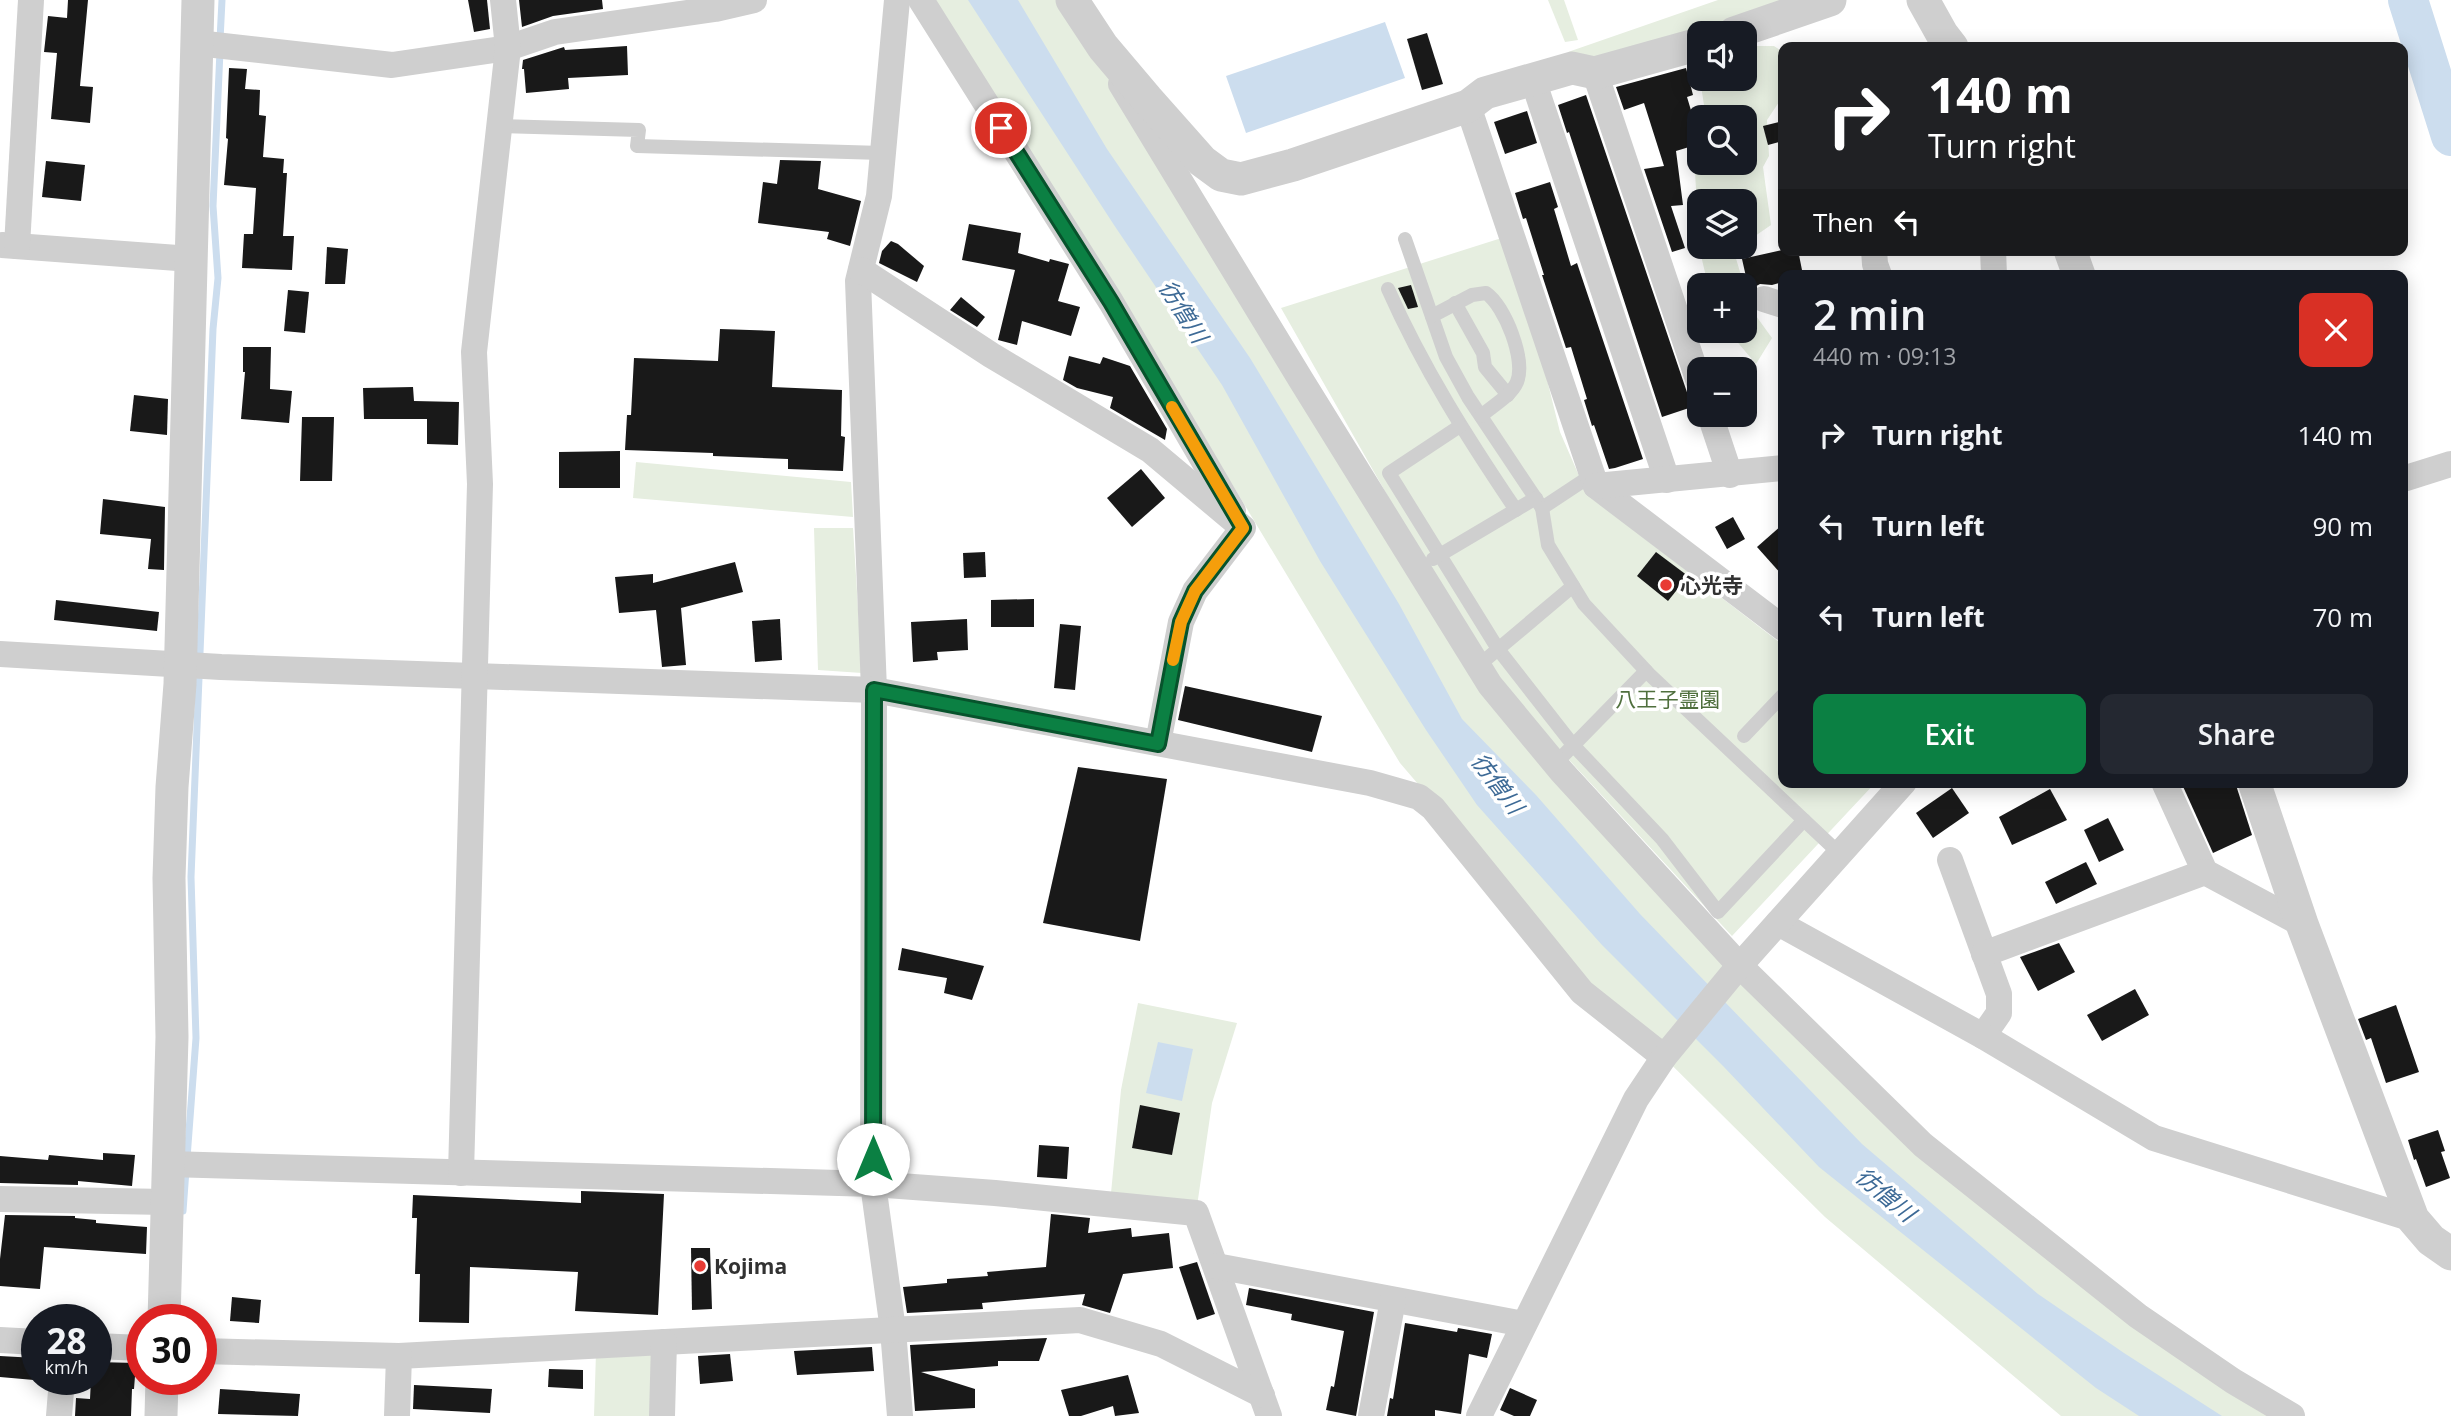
<!DOCTYPE html>
<html lang="en">
<head>
<meta charset="utf-8">
<style>
  body { margin:0; font-family:"Open Sans","Noto Sans JP",sans-serif; background:#242831; color:#f1f3f6; height:100vh; display:flex; flex-direction:column; font-size:26px; white-space:nowrap }
  * { box-sizing:border-box; margin:0 }
  p { font-size:23px; color:#9ea1a6 }
  .icon { flex:none; width:38px; height:38px; fill:none; stroke:currentColor; stroke-width:2; stroke-linecap:round; stroke-linejoin:round }
  .map { position:relative; flex:1; overflow:hidden }
  .drawer { position:absolute; left:1778px; top:270px; width:630px; height:518px; display:flex; flex-direction:column; background:#171b24; border-radius:14px; box-shadow:0 4px 18px #0003 }
  .drawer>* { flex:none }
  .top-card { position:absolute; left:1778px; top:42px; width:630px; height:214px; border-radius:14px; box-shadow:0 4px 18px #0003; background:#202124; color:#fff; overflow:hidden }
  .buttons { position:absolute; left:1687px; top:21px; display:grid; gap:14px }
  .buttons a { display:grid; place-items:center; width:70px; height:70px; border-radius:14px; background:#171b24; box-shadow:0 4px 18px #0003; font-size:35px }
  .speed { position:absolute; left:21px; top:1304px; display:flex; gap:14px; font-size:35px; font-weight:700; text-align:center }
  .speed>* { display:grid; place-content:center; width:91px; height:91px; border-radius:50%; background:#171b24; box-shadow:0 4px 18px #0003; line-height:1 }
  .speed small { font-size:18px; font-weight:400 }
  .speed .limit { border:10px solid #d22; background:#fff; color:#111 }
  .pin { position:absolute; display:grid; place-items:center; width:60px; height:60px; color:#fff; margin:-30px; border:4px solid #fff; border-radius:50%; box-shadow:0 2px 7px #0007 }
  .me { position:absolute; width:77px; margin:-38px; rotate:0deg; stroke-linejoin:round; filter:drop-shadow(0 0 5px #0008) }
  .turn { display:flex; align-items:center; gap:24px; height:147px; padding:0 35px; font-size:32px }
  .turn .icon { width:91px; height:91px; stroke-width:2.5 }
  .turn b { display:block; font-size:49px; line-height:60px }
  .then { display:flex; align-items:center; height:66px; padding:0 35px; background:#0003; gap:14px; font-size:26px }
  .round { display:grid; place-items:center; flex:none; width:74px; height:74px; border-radius:14px; background:#242831 }
  .headline { display:flex; align-items:center; justify-content:space-between; height:119px; padding:0 35px }
  h1 { font-size:42px; font-weight:600; line-height:52px }
  .cta { display:flex; gap:14px; margin-top:auto; padding:14px 35px }
  .cta a { flex:1; height:80px; border-radius:14px; background:#0b8043; color:#fff; font-size:28px; font-weight:600; line-height:80px; text-align:center }
  .cta a+a { background:#242831; color:#f1f3f6 }
  ul { padding:0; list-style:none }
  li { display:flex; align-items:center; gap:21px; height:91px; padding:0 35px }
  li div { flex:1 }
  li b { display:block; font-size:26px }
  li em { font-style:normal }
  .map>svg:first-child { display:block }
  .green { fill:#e6eee0; fill-rule:evenodd }
  .water { fill:#cde }
  .lines { fill:none; stroke-linecap:round; stroke-linejoin:round }
  .stream { stroke:#cde; stroke-width:7 }
  .river { stroke:#cde; stroke-width:40 }
  .building { fill:#191919 }
  .service { stroke:#cfcfcf; stroke-width:14 }
  .minor { stroke:#cfcfcf; stroke-width:26 }
  .tertiary { stroke:#cfcfcf; stroke-width:33 }
  .route-casing { stroke:#07532c; stroke-width:18 }
  .route { stroke:#0b8043; stroke-width:12 }
  .slow { stroke:#f59e0b; stroke-width:12 }
  .poi-dot { fill:#e83b34; stroke:#fff; stroke-width:2.5 }
  .labels { text-anchor:middle; dominant-baseline:central; stroke-width:7; stroke-linejoin:round; paint-order:stroke }
  .poi-label { font-size:21px; font-weight:bold; fill:#323232; stroke:#fff; text-anchor:start }
  .park-label { font-size:21px; fill:#4f6f3d; stroke:#fff }
  .water-label { font-size:23px; font-style:italic; fill:#3d6a96; stroke:#fff }
</style>
</head>
<body>
<div class="map">
<svg width="2451" height="1416" viewBox="0 0 2451 1416">
  <rect width="100%" height="100%" fill="#fff"/>
  <g class="green">
    <path d="M924,0H1061L1474,648L1281,308L1511,235L1560,432L1587,494L1783,645V782H1876L1732,936L1522,709L1889,1112L2287,1416H2061L1825,1217L1585,979L1400,763L1232,484Z"/>
    <path d="M1548,0H1564L1578,40L1565,42Z"/>
    <path d="M1718,0H1830L1734,33H1699L1572,68L1568,52Z"/>
    <path d="M1745,46H1774L1783,52V96L1767,120L1769,156L1763,167L1771,225L1745,243V201H1699V247H1740L1734,252L1744,285H1708L1699,247L1694,152L1697,120L1704,105L1700,79H1745ZM1699,117H1745V163H1699Z"/>
    <path d="M1745,289L1751,309L1772,338L1756,364L1728,331H1745Z"/>
    <path d="M636,462L851,482L853,517L633,498Z"/>
    <path d="M814,528H853L862,673L818,670Z"/>
    <path d="M1138,1003L1237,1023L1212,1103L1196,1213L1111,1193L1121,1090Z"/>
    <path d="M653,1351L652,1416H594L596,1353Z"/>
  </g>
  <g class="water">
    <path d="M968,0H1018L1107,149L1250,358L1399,604L1462,719L1536,795L1640,914L1862,1144L2038,1294L2124,1353L2222,1416H2139L2096,1388L1819,1167L1724,1067L1602,945L1477,805L1426,730L1320,561L1222,385L1114,225Z"/>
    <path d="M1385,22L1405,78L1246,133L1226,76Z"/>
    <path d="M1158,1042L1193,1049L1182,1101L1146,1093Z"/>
  </g>
  <g class="lines">
    <g class="stream">
      <path d="M220,40L222,0"/>
      <path d="M187,1158L196,1038L191,877L213,329L218,278L213,206L220,51"/>
      <path d="M183,1211L186,1170"/>
    </g>
    <path class="river" d="M2408,0L2451,136"/>
  </g>
  <g class="building">
    <path d="M68,0H88L80,86L93,87L90,123L51,119L57,53L44,52L48,16L67,18Z"/>
    <path d="M468,0H487L490,29L474,32Z"/>
    <path d="M519,0H602L603,9L553,16L522,27Z"/>
    <path d="M1427,33L1443,84L1422,90L1407,39Z"/>
    <path d="M627,46L628,75L568,78L569,89L526,93L524,69H522L523,60L564,47L565,50Z"/>
    <path d="M229,68L247,69L245,89L260,90L259,115L266,116L263,157L284,159L283,173H287L283,236H294L292,270L242,268L244,234H253L256,188L224,185L228,139L226,138Z"/>
    <path d="M1686,68L1693,95L1687,97L1699,137V144L1676,151L1683,205L1671,206L1685,248L1672,252L1644,169L1664,166L1644,103L1624,110L1616,87Z"/>
    <path d="M1586,95L1692,407L1662,417L1569,132L1567,133L1558,105Z"/>
    <path d="M1527,111L1537,143L1505,154L1494,122Z"/>
    <path d="M1783,121V141L1768,145L1763,126Z"/>
    <path d="M780,160L821,161L818,189L861,201L850,246L827,239L829,232L758,223L763,182L777,184Z"/>
    <path d="M46,161L85,165L81,201L42,197Z"/>
    <path d="M1550,182L1558,207L1554,209L1571,266L1577,263L1643,459L1615,468L1609,469L1594,425L1592,426L1584,400L1587,399L1571,347L1566,348L1542,275H1544L1526,218L1523,219L1515,193Z"/>
    <path d="M969,224L1021,233L1018,253L1049,262L1050,259L1069,264L1058,301L1080,307L1071,336L1022,321L1017,345L998,340L1015,270L962,260Z"/>
    <path d="M891,241L898,244L924,266L917,282L879,263L882,251Z"/>
    <path d="M327,247L348,249L345,284H325Z"/>
    <path d="M1782,250H1798L1803,275H1783V282L1772,285L1760,284L1749,290L1742,259Z"/>
    <path d="M1411,285L1418,307L1408,309L1398,288Z"/>
    <path d="M288,290L309,292L305,333L284,331Z"/>
    <path d="M961,297L985,317L977,327L950,310Z"/>
    <path d="M720,329L775,331L772,387L842,390L841,436L845,437L843,471L788,469V459L713,456V453L625,450L627,415H631L634,358L718,361Z"/>
    <path d="M243,347H271L270,389L292,391L289,423L241,419L245,372H243Z"/>
    <path d="M1069,356L1100,364L1103,357L1130,366L1167,429L1165,440L1110,408L1113,397L1077,388L1063,380Z"/>
    <path d="M413,387L414,401L459,402L458,445L427,444V419H364L363,388Z"/>
    <path d="M134,395L168,399L167,435L130,431Z"/>
    <path d="M302,417H334L332,481H300Z"/>
    <path d="M620,451V488H559V452Z"/>
    <path d="M1141,469L1165,498L1132,527L1107,498Z"/>
    <path d="M103,499L165,507L164,570L148,569L151,539L100,534Z"/>
    <path d="M1733,517L1745,539L1727,549L1715,527Z"/>
    <path d="M1783,524V576L1757,547Z"/>
    <path d="M985,552L986,577L964,578L963,553Z"/>
    <path d="M1656,552L1688,576L1668,601L1637,576Z"/>
    <path d="M735,562L743,592L681,608L686,665L662,667L656,610L619,613L615,577L653,574V583Z"/>
    <path d="M1034,599V627H991V600Z"/>
    <path d="M56,600L159,612L157,631L54,620Z"/>
    <path d="M780,619L782,660L755,662L752,621Z"/>
    <path d="M967,619L968,650L937,652L938,660L913,662L911,622Z"/>
    <path d="M1060,624L1081,626L1075,690L1054,688Z"/>
    <path d="M1185,686L1322,716L1312,752L1178,720Z"/>
    <path d="M1078,767L1167,779L1140,941L1043,923Z"/>
    <path d="M2181,782H2235L2252,835L2213,853Z"/>
    <path d="M1952,788L1969,813L1933,838L1916,813Z"/>
    <path d="M2050,789L2067,820L2012,845L1999,817Z"/>
    <path d="M2108,818L2124,850L2099,862L2084,830Z"/>
    <path d="M2086,862L2097,884L2056,904L2045,882Z"/>
    <path d="M2059,943L2075,972L2038,991L2020,957Z"/>
    <path d="M902,948L984,966L972,1000L944,993L947,978L898,970Z"/>
    <path d="M2135,989L2149,1015L2102,1041L2087,1015Z"/>
    <path d="M2396,1005L2419,1072L2386,1083L2371,1038L2366,1040L2358,1019Z"/>
    <path d="M1140,1105L1180,1113L1172,1155L1132,1148Z"/>
    <path d="M2438,1130L2445,1151L2441,1152L2450,1178L2426,1187L2416,1159L2414,1160L2408,1140Z"/>
    <path d="M1039,1145L1069,1147L1067,1179L1037,1177Z"/>
    <path d="M103,1153L135,1155L132,1186L78,1181V1185L0,1183V1156L48,1160L49,1155L103,1160Z"/>
    <path d="M581,1191L664,1194L658,1315L575,1311L578,1272L470,1267L469,1323L419,1322L420,1274H415L417,1218H412L413,1195L581,1203Z"/>
    <path d="M1051,1214L1090,1218L1088,1233L1131,1228L1132,1237L1169,1233L1173,1268L1123,1274L1110,1313L1082,1305L1085,1294L982,1303L983,1309L907,1313L903,1287L947,1283V1279L988,1276L987,1272L1046,1267Z"/>
    <path d="M5,1215L75,1216V1218L96,1220V1223L147,1227L146,1254L44,1247L40,1289L0,1286V1259Z"/>
    <path d="M691,1248H710L712,1309L692,1310Z"/>
    <path d="M1197,1262L1215,1314L1197,1320L1179,1267Z"/>
    <path d="M1249,1288L1374,1312L1356,1416L1326,1410L1331,1386L1334,1387L1344,1331L1291,1320L1292,1314L1246,1305Z"/>
    <path d="M232,1297L261,1300L259,1323L230,1321Z"/>
    <path d="M1405,1323L1457,1332L1458,1328L1492,1334L1487,1358L1469,1354L1461,1414L1435,1410V1416H1387L1390,1398L1393,1399Z"/>
    <path d="M1047,1338L1039,1361H998V1366L921,1372L975,1389V1408L915,1411L910,1345Z"/>
    <path d="M872,1347L874,1371L797,1375L794,1351Z"/>
    <path d="M730,1354L733,1381L700,1384L698,1356Z"/>
    <path d="M0,1356L36,1358L34,1380L0,1377Z"/>
    <path d="M96,1362L136,1363L134,1389H132L131,1416H75L76,1398L90,1399L91,1379H96Z"/>
    <path d="M549,1369L583,1370V1389L548,1387Z"/>
    <path d="M1128,1375L1139,1413L1115,1416L1113,1406L1081,1416H1069L1061,1390Z"/>
    <path d="M414,1385L492,1389L490,1413L413,1409Z"/>
    <path d="M1510,1388L1537,1400L1530,1416H1514L1500,1410Z"/>
    <path d="M220,1389L300,1394L298,1416L218,1414Z"/>
  </g>
  <g class="lines">
    <g class="service">
      <path d="M499,126L639,130L637,146L882,153"/>
      <path d="M1405,239L1446,357L1468,397L1542,508L1592,475"/>
      <path d="M1388,289C1423,368 1468,439 1516,510"/>
      <path d="M1455,303L1483,353L1485,367L1508,395"/>
      <path d="M1432,316L1472,295L1486,293C1505,306 1526,360 1517,382C1511,396 1492,406 1481,416"/>
      <path d="M1460,426L1389,473L1498,649L1573,745L1662,839L1718,912L1804,820"/>
      <path d="M1542,508L1548,545L1584,604L1649,674L1840,854"/>
      <path d="M1433,559L1536,498"/>
      <path d="M1478,666L1573,586"/>
      <path d="M1744,736L1783,695"/>
      <path d="M1555,764L1646,671"/>
    </g>
    <g class="minor">
      <path d="M897,0L879,196L858,281L874,690L873,1184L893,1330L900,1416"/>
      <path d="M921,0L1111,302L1233,511"/>
      <path d="M197,43L392,65L508,48L555,32L715,9L754,0"/>
      <path d="M1595,73L1699,382"/>
      <path d="M1533,80L1667,480"/>
      <path d="M1121,84L1301,380L1490,685L1562,772L1740,966L1923,1145L2138,1316L2233,1381L2292,1416"/>
      <path d="M1468,106L1596,486L1783,628"/>
      <path d="M2,245L191,259"/>
      <path d="M17,246L31,0"/>
      <path d="M1874,250L1875,264L1879,275"/>
      <path d="M1993,250L1994,275"/>
      <path d="M861,270L991,355L1150,450L1243,528L1195,591L1181,622L1158,743"/>
      <path d="M1764,299L1783,305"/>
      <path d="M1710,415L1730,475"/>
      <path d="M2403,479L2451,464"/>
      <path d="M1596,486L1783,468"/>
      <path d="M0,654L221,667L874,690L1370,783L1419,797L1433,808L1582,992L1664,1057"/>
      <path d="M2164,782L2205,872L2302,924"/>
      <path d="M1950,860L1999,994V1013L1983,1036"/>
      <path d="M1778,923L1983,1036L2154,1138L2413,1219"/>
      <path d="M1984,954L2205,872"/>
      <path d="M168,1164L873,1184L995,1193L1196,1213L1269,1416"/>
      <path d="M461,1173L480,484L474,352L508,48L503,0"/>
      <path d="M0,1199L167,1202"/>
      <path d="M1216,1266L1524,1324"/>
      <path d="M0,1340L37,1342"/>
      <path d="M96,1346L142,1348"/>
      <path d="M201,1351L399,1356L1080,1320L1161,1344L1262,1395"/>
      <path d="M59,1416L62,1379"/>
      <path d="M397,1416L399,1356"/>
      <path d="M662,1416L664,1342"/>
      <path d="M1371,1416L1393,1300"/>
      <path d="M1479,1416L1636,1099L1664,1057L1734,972L1904,782"/>
    </g>
    <g class="tertiary">
      <path d="M1072,0L1103,47L1147,99L1202,161L1221,175L1241,179L1293,165L1468,106L1485,93L1572,68L1595,73L1699,44"/>
      <path d="M1923,0L1942,34L1952,47"/>
      <path d="M1734,33L1830,0"/>
      <path d="M2070,250L2079,275"/>
      <path d="M2254,782L2302,924L2413,1219L2431,1240L2451,1254"/>
      <path d="M164,1320L172,1037L169,878L172,787L180,684L198,0"/>
      <path d="M161,1416L162,1379"/>
    </g>
  </g>
  <g class="lines">
    <defs>
      <path id="route" d="M873,1159L874,690L1158,744L1181,622L1195,591L1243,528L1111,302L1001,128"/>
    </defs>
    <use href="#route" class="route-casing"/>
    <use href="#route" class="route"/>
    <path class="slow" d="M1172,407L1243,528L1195,591L1181,622L1173,660"/>
  </g>
  <g class="poi-dot">
    <circle cx="1666" cy="585" r="7"/>
    <circle cx="700" cy="1266" r="7"/>
  </g>
  <g class="labels">
    <g class="poi-label">
      <text x="1680" y="585">心光寺</text>
      <text x="714" y="1266">Kojima</text>
    </g>
    <g class="park-label">
      <text x="1668" y="699">八王子霊園</text>
    </g>
    <g class="water-label">
      <text transform="translate(1184 311) rotate(58)">彷僧川</text>
      <text transform="translate(1498 783) rotate(53)">彷僧川</text>
      <text transform="translate(1886 1194) rotate(40)">彷僧川</text>
    </g>
  </g>
</svg>
<div class="buttons">
<a><svg class="icon" aria-label="sound" viewBox="0 0 24 24"><path d="M4 9h4l5-4v14l-5-4H4zM17 9q2 3 0 6"/></svg></a>
<a><svg class="icon" aria-label="search" viewBox="0 0 24 24"><circle cx="10" cy="10" r="6"/><path d="M15 15l6 6"/></svg></a>
<a><svg class="icon" aria-label="layers" viewBox="0 0 24 24"><path d="M12 4l9 5-9 5-9-5zM3 14l9 5 9-5"/></svg></a>
<a>+</a>
<a>−</a>
</div>
<div class="speed"><div>28<small>km/h</small></div><div class="limit">30</div></div>
<div class="pin" style="left:1001px;top:128px;background:#d93025"><svg class="icon" aria-label="arrive" viewBox="0 0 24 24"><path d="M6 21V4h12l-3 4 3 4H6"/></svg></div>
<svg class="me" style="left:873px;top:1159px" viewBox="-20 -20 40 40"><circle r="19" fill="#fff"/><path d="M0-13L10 11 0 6-10 11z" fill="#0b8043"/></svg>
<div class="top-card">
<div class="turn"><svg class="icon" aria-label="right" viewBox="0 0 24 24"><path d="M7 20v-9h11M14 6l5 5-5 5"/></svg><div><b>140 m</b>Turn right</div></div>
<div class="then">Then<svg class="icon" aria-label="left" viewBox="0 0 24 24"><path d="M17 20v-9H6M10 6l-5 5 5 5"/></svg></div>
</div>
<section class="drawer">
<div class="headline"><div><h1>2 min</h1><p>440 m · 09:13</p></div><a class="round" style="background:#d93025;color:#fff"><svg class="icon" aria-label="close" viewBox="0 0 24 24"><path d="M6 6l12 12M18 6L6 18"/></svg></a></div>
<ul>
<li><svg class="icon" aria-label="right" viewBox="0 0 24 24"><path d="M7 20v-9h11M14 6l5 5-5 5"/></svg><div><b>Turn right</b></div><em>140 m</em></li>
<li><svg class="icon" aria-label="left" viewBox="0 0 24 24"><path d="M17 20v-9H6M10 6l-5 5 5 5"/></svg><div><b>Turn left</b></div><em>90 m</em></li>
<li><svg class="icon" aria-label="left" viewBox="0 0 24 24"><path d="M17 20v-9H6M10 6l-5 5 5 5"/></svg><div><b>Turn left</b></div><em>70 m</em></li>
</ul>
<div class="cta"><a>Exit</a><a>Share</a></div>
</section>
</div>
</body>
</html>
